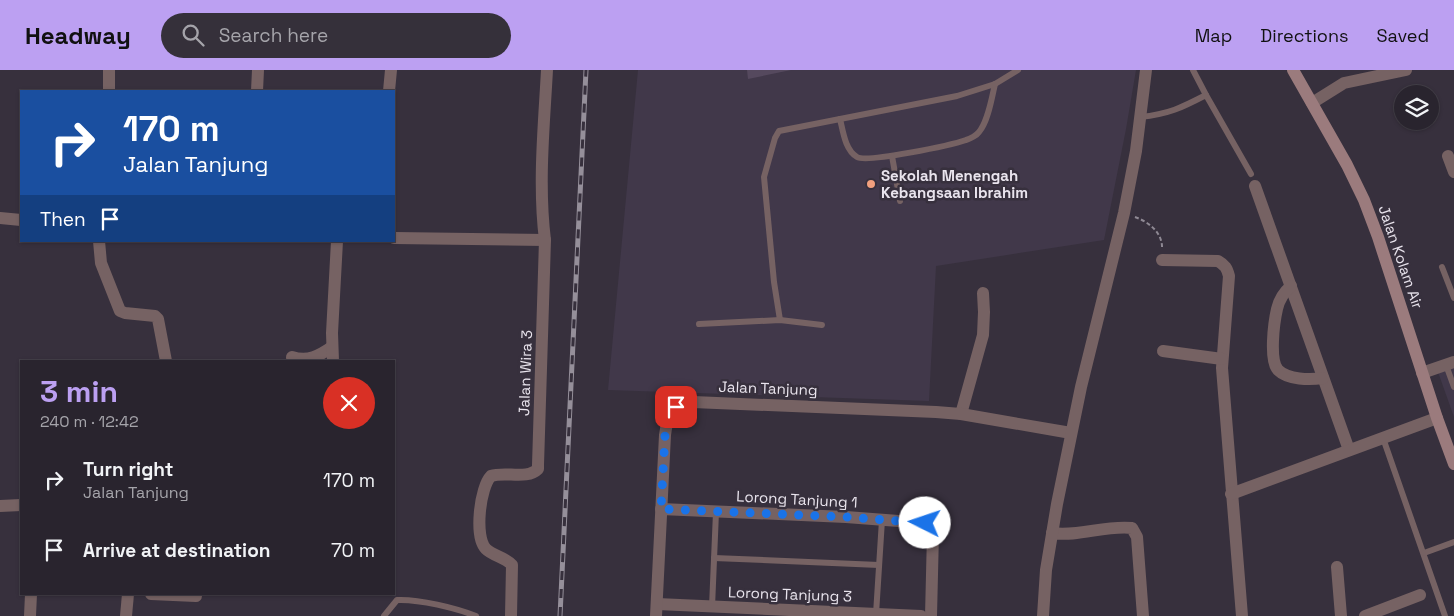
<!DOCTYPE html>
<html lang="en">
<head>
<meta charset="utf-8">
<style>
  body { margin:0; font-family:"Space Grotesk",sans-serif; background:#35303a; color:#f1f3f6; height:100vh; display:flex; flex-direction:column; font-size:19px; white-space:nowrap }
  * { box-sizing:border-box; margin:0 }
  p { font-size:16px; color:#a5a4aa }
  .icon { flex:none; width:28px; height:28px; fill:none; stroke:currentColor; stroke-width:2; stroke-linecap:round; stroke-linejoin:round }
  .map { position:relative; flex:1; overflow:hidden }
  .side { position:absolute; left:20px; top:290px; width:375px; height:235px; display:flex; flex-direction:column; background:#29242e; border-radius:0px; box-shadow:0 1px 4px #0004,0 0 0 1px #45414a }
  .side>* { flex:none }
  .guide { position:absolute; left:20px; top:20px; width:375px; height:152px; border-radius:0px; box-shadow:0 1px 4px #0004,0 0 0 1px #45414a; background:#1a4fa0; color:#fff; overflow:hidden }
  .fabs { position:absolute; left:1394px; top:15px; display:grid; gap:10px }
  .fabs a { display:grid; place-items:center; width:45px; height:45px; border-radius:50%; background:#29242e; box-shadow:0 1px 4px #0004,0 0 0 1px #45414a; font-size:25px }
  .pin { position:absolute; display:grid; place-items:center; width:42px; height:42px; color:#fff; margin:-21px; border-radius:10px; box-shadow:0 2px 8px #0006 }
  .me { position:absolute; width:55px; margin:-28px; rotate:274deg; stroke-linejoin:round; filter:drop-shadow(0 0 4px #0008) }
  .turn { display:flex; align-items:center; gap:18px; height:105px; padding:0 20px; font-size:22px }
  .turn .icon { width:65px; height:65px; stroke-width:2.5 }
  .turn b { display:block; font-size:35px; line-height:42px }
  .then { display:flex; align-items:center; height:48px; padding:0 20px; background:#0003; gap:10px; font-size:19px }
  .round { display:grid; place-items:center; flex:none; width:52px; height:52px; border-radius:26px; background:#35303a }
  .summary { display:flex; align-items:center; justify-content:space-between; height:85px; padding:0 20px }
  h1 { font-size:30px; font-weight:700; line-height:38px; color:#bca0f2 }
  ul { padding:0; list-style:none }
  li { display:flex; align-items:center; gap:15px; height:70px; padding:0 20px }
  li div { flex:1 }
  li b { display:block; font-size:19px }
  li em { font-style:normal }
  header { display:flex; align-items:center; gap:30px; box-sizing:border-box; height:70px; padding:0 25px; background:#bca0f2; color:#111 }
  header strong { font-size:24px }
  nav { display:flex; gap:28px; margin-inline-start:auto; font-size:18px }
  .search { width:350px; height:45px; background:#35303a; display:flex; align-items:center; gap:12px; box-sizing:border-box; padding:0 18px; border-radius:28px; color:#a5a4aa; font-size:19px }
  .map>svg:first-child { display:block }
  .built { fill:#41384a }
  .green { fill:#55495e }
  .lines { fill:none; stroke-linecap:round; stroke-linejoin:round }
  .path { stroke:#8f8994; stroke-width:2; stroke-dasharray:4 2.5; stroke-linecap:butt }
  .service { stroke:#766263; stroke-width:6 }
  .minor { stroke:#766263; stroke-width:12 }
  .tertiary { stroke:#766263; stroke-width:12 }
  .secondary { stroke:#9b7b7d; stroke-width:12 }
  .rail-casing { stroke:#958f9a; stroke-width:5 }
  .rail { stroke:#37303d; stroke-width:3; stroke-dasharray:9; stroke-linecap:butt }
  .route { stroke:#1a73e8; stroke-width:9; stroke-dasharray:0 16.2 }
  .poi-dot { fill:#f2a07e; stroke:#37303d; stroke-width:2 }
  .labels { text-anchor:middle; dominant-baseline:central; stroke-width:5; stroke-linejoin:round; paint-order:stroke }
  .poi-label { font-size:15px; font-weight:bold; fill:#e9e4ed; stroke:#37303d; text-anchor:start }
  .street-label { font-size:15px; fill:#e9e4ed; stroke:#37303d }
</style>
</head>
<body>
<header>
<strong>Headway</strong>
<div class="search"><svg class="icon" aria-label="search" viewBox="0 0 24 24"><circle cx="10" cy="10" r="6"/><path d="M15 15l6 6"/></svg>Search here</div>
<nav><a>Map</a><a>Directions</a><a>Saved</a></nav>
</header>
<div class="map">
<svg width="1454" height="546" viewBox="0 0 1454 546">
  <rect width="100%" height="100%" fill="#37303d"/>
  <g class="built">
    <path d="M638,0H1136L1126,59L1104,170L936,196L929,331L608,320Z"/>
    <path d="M1454,296V347L1438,302Z"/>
  </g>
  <path class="green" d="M747,0H791L748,9Z"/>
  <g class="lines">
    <path class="path" d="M1135,147C1149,152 1163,163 1162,179"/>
    <g class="service">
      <path d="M1193,0L1206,25"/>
      <path d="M1140,47C1169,44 1181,38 1206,25L1251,104"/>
      <path d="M840,49C843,61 845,80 857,87C867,93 952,75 966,70C970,69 977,65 979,62C988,52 992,27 995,14"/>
      <path d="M892,86L900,131"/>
      <path d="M1442,197L1454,228"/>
      <path d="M780,250L774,212L764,107L775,68L779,61L957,26L995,14L1018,0"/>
      <path d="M699,254L780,250L822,255"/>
      <path d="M1446,295L1454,317"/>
      <path d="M1383,368L1445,546"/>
      <path d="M1424,483L1454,472"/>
      <path d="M714,488L879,495"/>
      <path d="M712,537L716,442"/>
      <path d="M876,544L882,450"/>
      <path d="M384,546L397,530C419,529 456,538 476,546"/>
    </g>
    <g class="minor">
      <path d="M109,21V0"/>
      <path d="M257,21L258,0"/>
      <path d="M389,21L391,0"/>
      <path d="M1312,33L1344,13L1406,0"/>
      <path d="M1448,86L1454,102"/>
      <path d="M1255,116L1349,380"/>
      <path d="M0,148L21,150"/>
      <path d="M394,168L545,170"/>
      <path d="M99,171L101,193L120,241L125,243L155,246L158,249L166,291"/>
      <path d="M1162,190L1218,191C1225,195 1227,198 1229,206L1222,298L1242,546"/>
      <path d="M1291,216C1284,222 1279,230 1277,239C1274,252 1269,290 1278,300C1288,310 1310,310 1323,308"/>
      <path d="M1163,281L1222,289"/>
      <path d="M292,287C308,292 319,286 332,277"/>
      <path d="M333,291L332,263L337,171"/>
      <path d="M1422,303L1454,292"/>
      <path d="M961,344L983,265L984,242L983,223"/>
      <path d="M1231,424L1437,348"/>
      <path d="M0,436L21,435"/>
      <path d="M661,439L846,447L925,453L929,455L933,463L931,546"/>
      <path d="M1052,463C1079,467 1105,455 1132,458L1137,467L1143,546"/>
      <path d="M1337,497L1341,546"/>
      <path d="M151,524L196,526"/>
      <path d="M657,534L921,546"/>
      <path d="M30,546L31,524"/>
      <path d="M126,546L128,524"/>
      <path d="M511,546L512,495C505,487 493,486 486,479C474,467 480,417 491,406C505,401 527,410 538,399V395L545,170C538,114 544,56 547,0"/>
      <path d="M656,546L665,365C668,343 671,337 693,332L936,342L961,344L1071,363"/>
      <path d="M1365,546L1420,525"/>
    </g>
    <path class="tertiary" d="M1043,546L1046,500L1057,434L1081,317L1124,143L1136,81L1146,0"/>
    <path class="secondary" d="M1293,0L1347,95L1364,130L1378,167L1437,348L1454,394"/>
    <defs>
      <path id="rail" d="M560,546L586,0"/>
    </defs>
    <use href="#rail" class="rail-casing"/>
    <use href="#rail" class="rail"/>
  </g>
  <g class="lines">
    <path class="route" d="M676,337L667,349L665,365L661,439L846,447L925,453"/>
  </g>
  <circle class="poi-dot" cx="871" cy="114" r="5"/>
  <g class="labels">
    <g class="poi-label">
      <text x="881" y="105">Sekolah Menengah<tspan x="881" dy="17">Kebangsaan Ibrahim</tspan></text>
    </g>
    <g class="street-label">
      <text transform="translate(1401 187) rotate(71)">Jalan Kolam Air</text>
      <text transform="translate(525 303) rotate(-88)">Jalan Wira 3</text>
      <text transform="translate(768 318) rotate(2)">Jalan Tanjung</text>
      <text transform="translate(797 429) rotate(3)">Lorong Tanjung 1</text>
      <text transform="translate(790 524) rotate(2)">Lorong Tanjung 3</text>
    </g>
  </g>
</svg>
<div class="fabs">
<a><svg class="icon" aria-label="layers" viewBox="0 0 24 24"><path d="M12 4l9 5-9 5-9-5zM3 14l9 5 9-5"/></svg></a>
</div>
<div class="pin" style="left:676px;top:337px;background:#d93025"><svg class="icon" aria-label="arrive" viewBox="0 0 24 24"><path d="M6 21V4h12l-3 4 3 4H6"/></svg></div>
<svg class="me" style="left:925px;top:453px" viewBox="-20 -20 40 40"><circle r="19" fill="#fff"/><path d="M0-13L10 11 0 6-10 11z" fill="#1a73e8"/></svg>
<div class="guide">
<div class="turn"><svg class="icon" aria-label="right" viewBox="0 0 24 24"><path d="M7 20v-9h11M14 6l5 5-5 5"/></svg><div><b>170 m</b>Jalan Tanjung</div></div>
<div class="then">Then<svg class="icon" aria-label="arrive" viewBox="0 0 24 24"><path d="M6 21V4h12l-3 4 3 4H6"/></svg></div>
</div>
<section class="side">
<div class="summary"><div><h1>3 min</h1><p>240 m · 12:42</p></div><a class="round" style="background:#d93025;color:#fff"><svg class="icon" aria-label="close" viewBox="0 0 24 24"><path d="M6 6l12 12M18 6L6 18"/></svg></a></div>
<ul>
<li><svg class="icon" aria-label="right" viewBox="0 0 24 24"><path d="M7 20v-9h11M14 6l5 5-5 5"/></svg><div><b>Turn right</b><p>Jalan Tanjung</p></div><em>170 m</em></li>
<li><svg class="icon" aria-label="arrive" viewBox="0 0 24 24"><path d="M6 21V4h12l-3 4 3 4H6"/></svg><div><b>Arrive at destination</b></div><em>70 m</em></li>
</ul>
</section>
</div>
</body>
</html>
